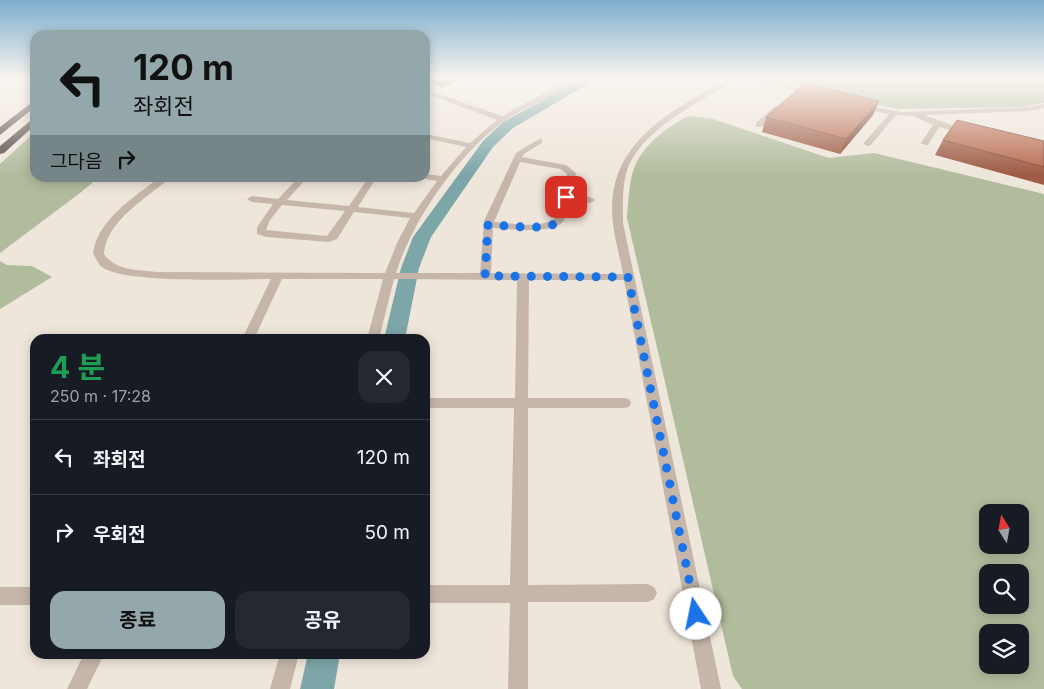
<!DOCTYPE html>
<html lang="ko">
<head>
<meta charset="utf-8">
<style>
  body { margin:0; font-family:Inter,"Noto Sans KR",sans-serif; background:#242831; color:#f1f3f6; height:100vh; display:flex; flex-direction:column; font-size:19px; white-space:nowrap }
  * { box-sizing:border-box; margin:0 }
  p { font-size:16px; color:#9ea1a6 }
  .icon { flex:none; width:28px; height:28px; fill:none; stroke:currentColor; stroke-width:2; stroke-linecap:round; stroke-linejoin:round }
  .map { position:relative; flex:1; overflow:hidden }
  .drawer { position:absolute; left:30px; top:334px; width:400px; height:325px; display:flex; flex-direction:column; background:#171b24; border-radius:15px; box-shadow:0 2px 12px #0003 }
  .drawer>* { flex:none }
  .banner { position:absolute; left:30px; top:30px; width:400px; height:152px; border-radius:15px; box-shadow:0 2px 12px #0003; background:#94a8ab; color:#111; overflow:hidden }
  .needle { width:32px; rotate:349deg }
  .tools { position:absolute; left:979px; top:504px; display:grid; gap:10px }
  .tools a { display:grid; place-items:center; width:50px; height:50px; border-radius:10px; background:#171b24; box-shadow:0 2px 12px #0003; font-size:25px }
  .pin { position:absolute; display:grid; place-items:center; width:42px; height:42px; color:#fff; margin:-21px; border-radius:10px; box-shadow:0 2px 8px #0006 }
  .me { position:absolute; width:55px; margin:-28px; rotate:349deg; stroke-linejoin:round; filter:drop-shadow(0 0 4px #0008) }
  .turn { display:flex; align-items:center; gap:18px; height:105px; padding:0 20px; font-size:22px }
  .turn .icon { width:65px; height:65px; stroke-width:2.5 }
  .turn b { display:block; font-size:35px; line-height:42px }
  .then { display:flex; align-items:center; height:48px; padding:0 20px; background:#0003; gap:10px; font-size:19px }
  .round { display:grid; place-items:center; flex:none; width:52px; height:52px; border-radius:15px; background:#242831 }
  .summary { display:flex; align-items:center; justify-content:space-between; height:85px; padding:0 20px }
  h1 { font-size:30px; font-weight:700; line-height:38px; color:#1e9e55 }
  .primary-button { display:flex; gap:10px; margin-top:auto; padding:10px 20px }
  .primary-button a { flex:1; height:58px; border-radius:15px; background:#94a8ab; color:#111; font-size:20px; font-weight:700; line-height:58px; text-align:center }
  .primary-button a+a { background:#242831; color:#f1f3f6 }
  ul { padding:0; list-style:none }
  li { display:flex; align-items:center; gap:15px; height:75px; padding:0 20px; border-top:1px solid #363941 }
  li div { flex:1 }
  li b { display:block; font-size:19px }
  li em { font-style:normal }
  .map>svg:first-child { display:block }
  .green { fill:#b1bc9d; fill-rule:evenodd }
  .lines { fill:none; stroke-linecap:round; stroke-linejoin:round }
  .canal { fill:#7da6a8; fill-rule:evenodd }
  .street { fill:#c5b6a9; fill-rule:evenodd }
  .highway { fill:#534640; fill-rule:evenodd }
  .wall { fill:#9e5c44 }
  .shaded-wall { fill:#814b37 }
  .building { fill:#b86b4f; stroke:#814b37 }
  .route { stroke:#1a73e8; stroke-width:9; stroke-dasharray:0 16.2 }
</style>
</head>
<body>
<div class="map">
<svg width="1044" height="689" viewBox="0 0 1044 689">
  <rect width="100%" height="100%" fill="#efe6db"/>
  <g class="green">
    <path d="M763,78H1044V103L1020,107L897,109Z"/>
    <path d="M687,116L710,118L829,158L874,153L1044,194V689H742L733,676L627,218C628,204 629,188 632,175C639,147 664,130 687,116ZM1020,512V545H988V512ZM988,572H1020V605H988ZM988,632H1020V665H988Z"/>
    <path d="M35,132V178H98L80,193L0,253V164Z"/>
    <path d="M0,261L7,265L32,266L52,277L0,309Z"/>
  </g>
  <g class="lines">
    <g class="canal">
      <path d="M584,78H598L513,128L493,147L431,237L419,268L405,339H384L401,268L413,237L483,141L503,122Z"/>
      <path d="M308,654H340L334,689H300Z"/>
    </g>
    <g class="street">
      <path d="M572,78H580C563,93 529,105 507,119C460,151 413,219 396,273H480L484,221L516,153L539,139H542V143L524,154L522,157L566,165L576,173L571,195L590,197L595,200L590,203L569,200C568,206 567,214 564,220C556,235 508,229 493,228L491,273L623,274C620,257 615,241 613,224C604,143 669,113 728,78H736C727,87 712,93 701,100C673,118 636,139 626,174C622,189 623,207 623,223L721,689H701L624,280H529L528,398H624L629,399L631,403L629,407L624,408H528V585L648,584L654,587L657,593L654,599L648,602H528V689H508L510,603H425V585H510L514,408H425V398H515L517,280L394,279L379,339H367L383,279H282L254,339H242L271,279C240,279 123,284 102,267C98,264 96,258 93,254C97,220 134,197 159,178H168C165,183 157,188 151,193C131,209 106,227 104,254C116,271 139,270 158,272L385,273L397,243L410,218L354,212L337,239L329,242L267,237L257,234V227L273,204L252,202L247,199L252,196L278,199L298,178H307L287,200L349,206L368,178H376L358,207L414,213L437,181L421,178H425V174L441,176L466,147L425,138V134L470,143L497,120L425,93V89L502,116ZM520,162L560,169L567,174L554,219C538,229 512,223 494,222ZM282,205L345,211L327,236L266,230L270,220Z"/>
      <path d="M748,78H759L818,94L814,96Z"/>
      <path d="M857,104L903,112L1028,107L1044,104V108L1028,111L924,115L971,132L967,134L939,127L928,145H925L921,143L933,125L913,116L896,115L870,146H867L863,144L889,114L857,108Z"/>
      <path d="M775,106L782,108L762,127H756V123Z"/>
      <rect x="0" y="587" width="35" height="18"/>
      <path d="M84,654H104L87,689H67Z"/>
      <path d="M280,654H299L290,689H270Z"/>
    </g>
    <g class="highway">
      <path d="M35,100V107L0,135V127Z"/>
      <path d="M35,117V125L4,153L0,154V146Z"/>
    </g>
  </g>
  <g class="wall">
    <path d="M425,78H464L442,87L425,81Z"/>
    <path d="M873,115L840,154L762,132L766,117Z"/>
    <path d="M943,140L1044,141V185L935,155Z"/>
  </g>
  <g class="shaded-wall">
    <path d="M455,78H464L442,87L441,84Z"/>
    <path d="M879,101L873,115L840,154L846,139Z"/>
  </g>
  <g class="building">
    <path d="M425,78H455L441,84Z"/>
    <path d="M805,83L879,101L846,139L766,117Z"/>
    <path d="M957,120L1044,141V167L943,140Z"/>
  </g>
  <linearGradient id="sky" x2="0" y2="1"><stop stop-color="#7daece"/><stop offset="0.45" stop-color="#f8f4ef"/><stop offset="1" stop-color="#f8f4ef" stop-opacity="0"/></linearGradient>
  <rect width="1044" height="174" fill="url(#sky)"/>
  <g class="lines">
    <path class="route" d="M566,197C564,204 562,219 556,223C546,231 502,225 488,225L485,276L628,277L696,614"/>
  </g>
</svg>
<div class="tools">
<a><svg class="needle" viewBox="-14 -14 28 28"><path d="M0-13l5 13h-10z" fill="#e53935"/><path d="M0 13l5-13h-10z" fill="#9ea1a6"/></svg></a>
<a><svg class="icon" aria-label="search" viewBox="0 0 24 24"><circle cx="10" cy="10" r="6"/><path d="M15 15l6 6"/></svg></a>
<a><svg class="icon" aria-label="layers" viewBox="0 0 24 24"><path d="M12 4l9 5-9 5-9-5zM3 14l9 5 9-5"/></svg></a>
</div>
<div class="pin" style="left:566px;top:197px;background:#d93025"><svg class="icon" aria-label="arrive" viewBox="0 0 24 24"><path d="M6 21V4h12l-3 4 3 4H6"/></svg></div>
<svg class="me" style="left:696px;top:614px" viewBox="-20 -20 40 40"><circle r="19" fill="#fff"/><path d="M0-13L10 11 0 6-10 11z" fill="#1a73e8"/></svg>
<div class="banner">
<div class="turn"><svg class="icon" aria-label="left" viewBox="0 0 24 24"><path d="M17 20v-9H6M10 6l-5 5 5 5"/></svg><div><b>120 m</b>좌회전</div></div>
<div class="then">그다음<svg class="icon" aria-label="right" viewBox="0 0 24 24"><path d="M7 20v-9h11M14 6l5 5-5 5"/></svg></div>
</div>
<section class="drawer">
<div class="summary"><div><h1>4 분</h1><p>250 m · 17:28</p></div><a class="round"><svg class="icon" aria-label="close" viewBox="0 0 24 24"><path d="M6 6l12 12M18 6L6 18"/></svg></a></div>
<ul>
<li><svg class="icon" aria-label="left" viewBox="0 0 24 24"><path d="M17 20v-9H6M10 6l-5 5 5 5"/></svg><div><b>좌회전</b></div><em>120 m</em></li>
<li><svg class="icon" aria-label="right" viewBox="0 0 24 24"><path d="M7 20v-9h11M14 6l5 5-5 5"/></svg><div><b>우회전</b></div><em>50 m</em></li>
</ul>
<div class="primary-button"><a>종료</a><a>공유</a></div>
</section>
</div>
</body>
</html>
